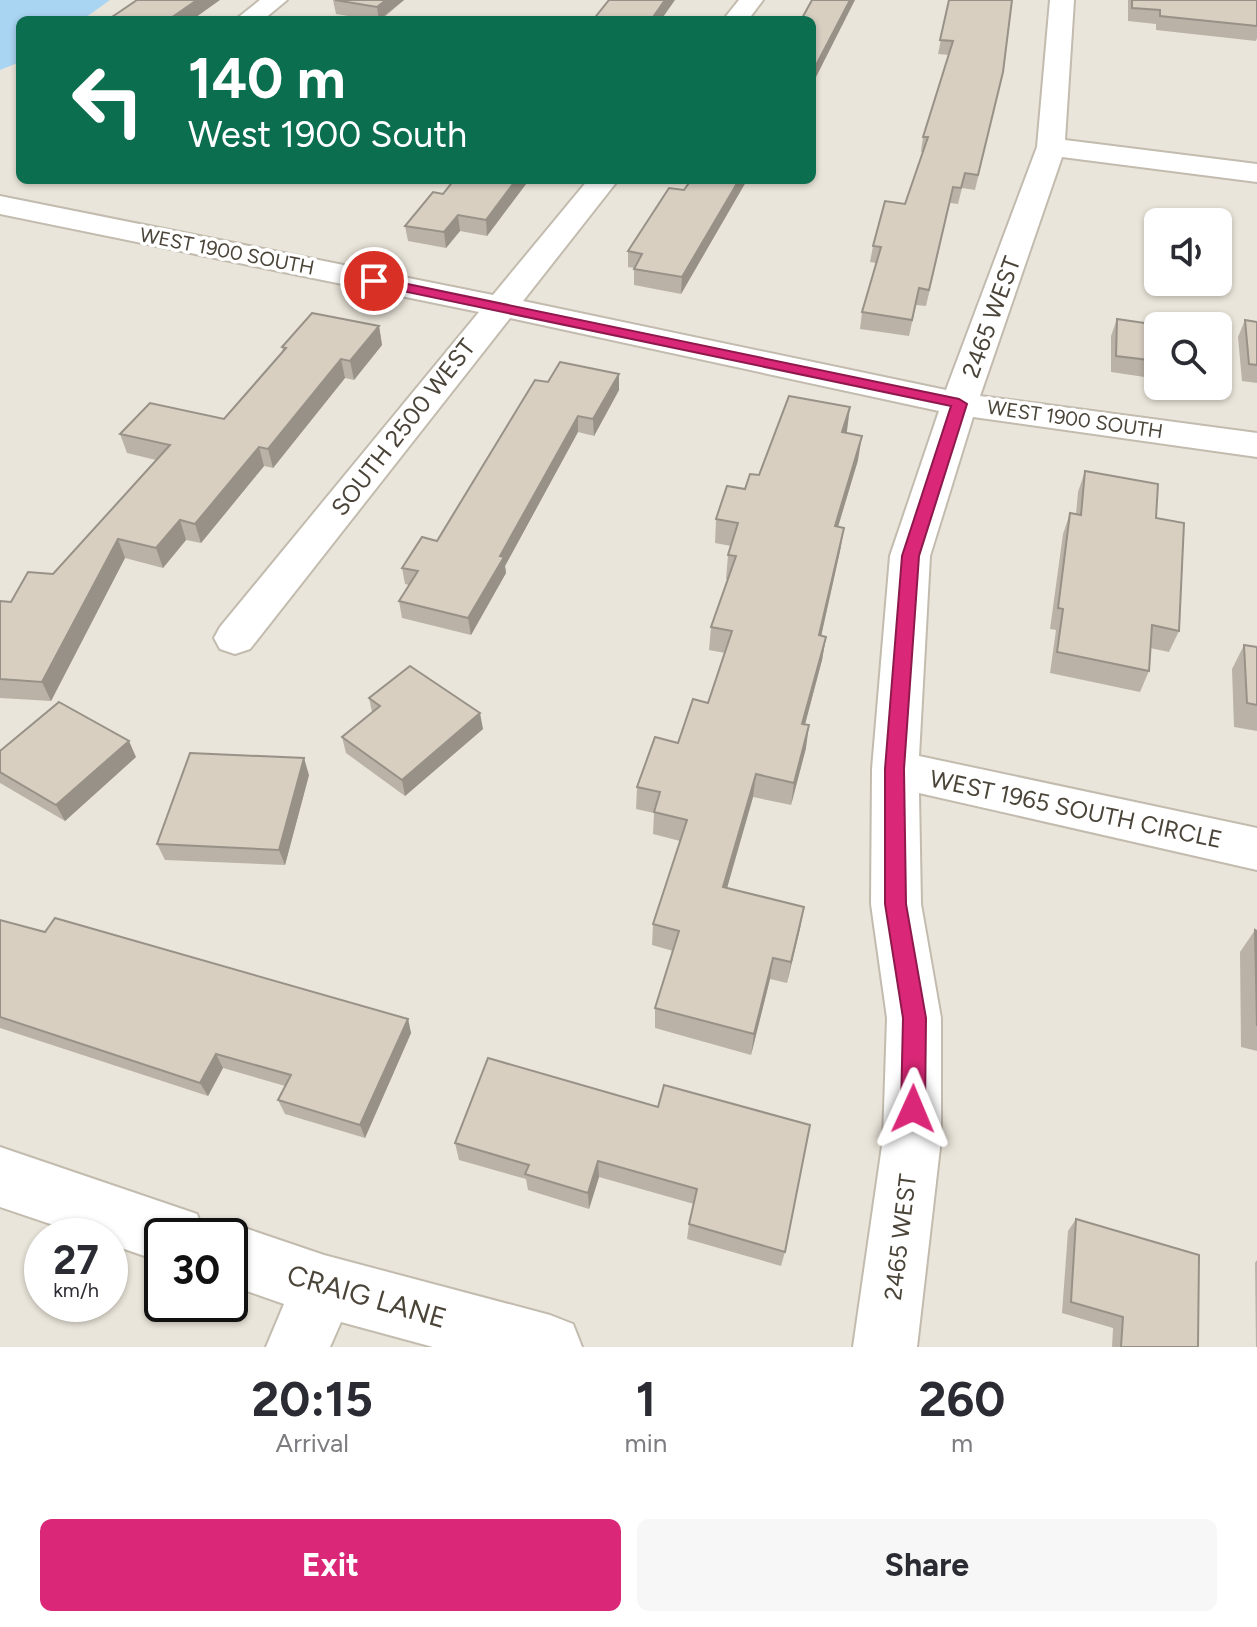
<!DOCTYPE html>
<html lang="en">
<head>
<meta charset="utf-8">
<style>
  body { margin:0; font-family:Figtree,sans-serif; background:#f7f7f7; color:#2b2b33; height:100vh; display:flex; flex-direction:column; font-size:30px; white-space:nowrap }
  * { box-sizing:border-box; margin:0 }
  p { font-size:26px; color:#7c7c81 }
  .icon { flex:none; width:44px; height:44px; fill:none; stroke:currentColor; stroke-width:2; stroke-linecap:round; stroke-linejoin:round }
  .map { position:relative; height:1347px; overflow:hidden }
  .details { display:flex; flex-direction:column; background:#fff; flex:1 }
  .details>* { flex:none }
  .hud { position:absolute; left:16px; top:16px; width:800px; height:168px; border-radius:12px; box-shadow:0 2px 6px #0004; background:#0b6e4f; color:#fff; overflow:hidden }
  .tools { position:absolute; left:1144px; top:208px; display:grid; gap:16px }
  .tools a { display:grid; place-items:center; width:88px; height:88px; border-radius:12px; background:#fff; box-shadow:0 2px 6px #0004; font-size:40px }
  .speed { position:absolute; left:24px; top:1218px; display:flex; gap:16px; font-size:40px; font-weight:700; text-align:center }
  .speed>* { display:grid; place-content:center; width:104px; height:104px; border-radius:50%; background:#fff; box-shadow:0 2px 6px #0004; line-height:1 }
  .speed small { font-size:20px; font-weight:400 }
  .speed .limit { border:4px solid #111; border-radius:12px; background:#fff; color:#111 }
  .pin { position:absolute; display:grid; place-items:center; width:68px; height:68px; color:#fff; margin:-34px; border:4px solid #fff; border-radius:50%; box-shadow:0 2px 8px #0007 }
  .me { position:absolute; width:88px; margin:-44px; rotate:1deg; stroke-linejoin:round; filter:drop-shadow(0 0 6px #0008) }
  .turn { display:flex; align-items:center; gap:28px; height:168px; padding:0 40px; font-size:36px }
  .turn .icon { width:104px; height:104px; stroke-width:2.5 }
  .turn b { display:block; font-size:56px; line-height:68px }
  .eta { display:flex; justify-content:space-evenly; align-items:center; height:136px; text-align:center }
  .eta b { font-size:48px; font-weight:700; line-height:56px }
  .button { display:flex; gap:16px; margin-top:auto; padding:16px 40px }
  .button a { flex:1; height:92px; border-radius:12px; background:#db2777; color:#fff; font-size:32px; font-weight:700; line-height:92px; text-align:center }
  .button a+a { background:#f7f7f7; color:#2b2b33 }
  .map>svg:first-child { display:block }
  .residential { fill:#eae5da; fill-rule:evenodd }
  .water { fill:#a9d4f2 }
  .lines { fill:none; stroke-linecap:round; stroke-linejoin:round }
  .minor-casing { stroke:#c2bbae; stroke-width:4 }
  .minor { fill:#fff; fill-rule:evenodd }
  .wall { fill:#bab2a6 }
  .shaded-wall { fill:#979187 }
  .building { fill:#d8cfc1; stroke:#979187; stroke-width:2 }
  .route { fill:#db2777; stroke:#8e194d; stroke-width:2 }
  .labels { text-anchor:middle; dominant-baseline:central; stroke-width:7; stroke-linejoin:round; paint-order:stroke }
  .far-street-label { font-size:20px; fill:#4b4439; stroke:#fff }
  .street-label { font-size:24px; fill:#4b4439; stroke:#fff }
  .near-street-label { font-size:28px; fill:#4b4439; stroke:#fff }
</style>
</head>
<body>
<div class="map">
<svg width="1257" height="1347" viewBox="0 0 1257 1347">
  <rect width="100%" height="100%" fill="#f6f3ec"/>
  <path class="residential" d="M0,0H1257V1347H0ZM20,20H812V180H20ZM1158,222H1218V282H1158ZM1158,326H1218V386H1158ZM42,1236H110V1304H42ZM162,1236H230V1304H162Z"/>
  <path class="water" d="M0,0H110L82,20H20V62L0,70Z"/>
  <g class="lines">
    <defs>
      <g id="minor">
        <path d="M260,0H287L263,20H235Z"/>
        <path d="M739,0H763L748,20H723Z"/>
        <path d="M1050,0H1074L1065,140L1257,164V182L1062,157L980,396L1257,433V457L973,417L930,556L919,756L1257,828V870L919,793L921,904L941,1018V1139L917,1347H853L883,1139L887,1018L871,904L872,769L890,556L939,411L510,318L250,649L235,654L220,649L214,638L220,627L479,312L0,214V196L493,295L588,180H618L523,301L946,390L1037,147Z"/>
        <path d="M0,1147L197,1214L205,1236H162V1262L110,1244V1236H86L0,1207Z"/>
        <path d="M230,1223L324,1255L550,1315L573,1324L582,1347H433L341,1322L330,1347H266L284,1304L230,1285V1236H207L208,1232Z"/>
      </g>
    </defs>
    <use href="#minor" class="minor-casing"/>
    <use href="#minor" class="minor"/>
  </g>
  <g class="wall">
    <path d="M333,0H404L381,20H372L336,14Z"/>
    <path d="M949,0L1003,72L975,190L962,188L958,204L950,203L926,306L916,305L909,336L860,329L862,312L876,263L870,262L873,246L905,204L923,152H921L923,137L949,55L938,54Z"/>
    <path d="M1128,0H1257V38L1256,41L1156,30V24L1128,21Z"/>
    <path d="M529,180L487,236L460,231L446,248L408,241L405,226L443,194Z"/>
    <path d="M691,180H747L681,294L634,285V268L628,267V251L684,190Z"/>
    <path d="M1117,319L1158,326V379L1111,372V336Z"/>
    <path d="M1245,320L1257,322V383L1242,381L1238,337Z"/>
    <path d="M379,326L382,345L354,380L345,378L273,468L264,466L201,543L186,540L163,568L125,558L51,701L0,698V601L11,602L53,574L156,460L127,453L120,434L224,419L283,352L282,347Z"/>
    <path d="M619,374V390L594,436L578,432L505,566L506,573L471,635L402,618L399,601L409,585L405,584L402,568L437,541L548,382Z"/>
    <path d="M858,460L838,527L844,528L840,551L821,636L826,637L822,660L805,724L806,748L791,805L753,797L727,888L804,907L787,983L770,979L751,1055L655,1028V1008L673,951L652,945L653,924L680,841L653,834L654,813L636,809L637,787L678,743L708,703L725,653L709,650L711,627L728,579H726L728,555L731,546L715,543L716,519L759,475Z"/>
    <path d="M1085,471L1156,518L1179,631L1169,652L1150,648L1149,671L1140,692L1050,673L1056,630L1050,629L1063,534L1070,513L1076,514L1078,492Z"/>
    <path d="M1244,645L1257,647V731L1234,727L1232,669Z"/>
    <path d="M369,698L483,729L405,796L346,753L342,737L372,712Z"/>
    <path d="M0,751L136,757L65,821L0,783Z"/>
    <path d="M309,775L285,865L165,860L157,844Z"/>
    <path d="M0,920L45,932L408,1019L411,1033L365,1138L285,1114L278,1100L285,1086L223,1068L208,1096L0,1028Z"/>
    <path d="M1255,930L1257,931V1051L1241,1047L1240,952Z"/>
    <path d="M658,1107L785,1252L781,1266L687,1239L689,1224L694,1204L599,1177L589,1209L528,1190L526,1179L459,1160L455,1143Z"/>
    <path d="M1076,1219L1198,1347H1112L1113,1328L1062,1313L1068,1231Z"/>
    <path d="M1257,1260V1347H1256L1255,1263Z"/>
  </g>
  <g class="shaded-wall">
    <path d="M197,0H220L192,20H168Z"/>
    <path d="M386,0H404L379,20L377,7Z"/>
    <path d="M665,0H675L661,20H651Z"/>
    <path d="M850,0H855L812,85V73Z"/>
    <path d="M516,180H529L487,236L486,220Z"/>
    <path d="M739,180H747L681,294L682,277Z"/>
    <path d="M458,215L460,231L446,248L444,232Z"/>
    <path d="M379,326L382,345L354,380L350,361Z"/>
    <path d="M341,359L345,378L273,468L268,449Z"/>
    <path d="M619,374V390L594,436L593,419Z"/>
    <path d="M850,407L847,431L839,456L842,432Z"/>
    <path d="M578,416V432L505,566L506,573L471,635L468,618L500,556Z"/>
    <path d="M862,436L858,460L831,550L835,526Z"/>
    <path d="M259,447L264,466L201,543L195,524Z"/>
    <path d="M180,520L186,540L163,568L156,548Z"/>
    <path d="M844,528L840,551L816,659L819,635Z"/>
    <path d="M118,539L125,558L51,701L42,682Z"/>
    <path d="M826,637L822,660L799,747L802,724Z"/>
    <path d="M480,713L483,729L405,796L402,780Z"/>
    <path d="M809,725L806,748L791,805L794,783Z"/>
    <path d="M129,741L136,757L65,821L56,805Z"/>
    <path d="M304,758L309,775L285,865L279,850Z"/>
    <path d="M756,774L753,797L721,909L723,887Z"/>
    <path d="M804,907L800,929L787,983L791,962Z"/>
    <path d="M773,958L770,979L751,1055L754,1034Z"/>
    <path d="M408,1019L411,1033L365,1138L360,1125Z"/>
    <path d="M216,1054L223,1068L208,1096L200,1083Z"/>
    <path d="M598,1161L599,1177L589,1209L588,1193Z"/>
  </g>
  <g class="building">
    <path d="M137,0H197L168,20L109,19Z"/>
    <path d="M335,0H386L377,7Z"/>
    <path d="M609,0H665L651,20H593Z"/>
    <path d="M812,0H850L812,73V20H801Z"/>
    <path d="M949,0H1012L1003,72L978,175L965,173L961,188L953,187L929,290L919,288L912,320L862,312L881,247L873,246L885,201L905,204L928,137H923L953,41L940,40Z"/>
    <path d="M1132,0H1257V26L1160,16V10L1132,8Z"/>
    <path d="M454,180H516L486,220L458,215L444,232L405,226L433,192L443,194Z"/>
    <path d="M691,180H739L682,277L634,269L642,254L628,251L669,188L684,190Z"/>
    <path d="M312,313L379,326L350,361L341,359L268,449L259,447L195,524L180,520L156,548L118,539L42,682L0,679V601L11,602L28,572L53,574L170,445L120,434L150,403L224,419L286,348L282,347Z"/>
    <path d="M1117,319L1165,326H1158V361L1116,356Z"/>
    <path d="M1245,320L1257,322V365L1249,364Z"/>
    <path d="M560,362L619,374L593,419L578,416L500,556L504,557L468,618L399,601L418,571L402,568L422,537L437,541L535,380L548,382Z"/>
    <path d="M789,396L850,407L842,432L862,436L835,526L844,528L819,635L826,637L802,724L809,725L794,783L756,774L723,887L804,907L791,962L773,958L754,1034L655,1008L679,931L653,924L687,820L654,812L660,792L637,787L655,737L678,743L693,699L708,703L732,631L711,627L736,556L728,555L738,523L716,519L727,486L745,489L750,474L759,475Z"/>
    <path d="M1085,471L1158,484L1156,518L1184,523L1179,631L1152,625L1149,671L1057,652L1063,609L1058,608L1070,513L1081,515Z"/>
    <path d="M1244,645L1257,647V705L1247,703Z"/>
    <path d="M410,666L480,713L402,780L342,737L380,706L369,698Z"/>
    <path d="M59,702L129,741L56,805L0,772V751Z"/>
    <path d="M190,753L304,758L279,850L157,844Z"/>
    <path d="M55,918L408,1019L360,1125L278,1100L291,1075L216,1054L200,1083L0,1017V920L45,932Z"/>
    <path d="M1255,930L1257,931V1026Z"/>
    <path d="M488,1058L658,1107L664,1085L810,1125L785,1252L689,1224L697,1189L598,1161L588,1193L525,1174L529,1165L455,1143Z"/>
    <path d="M1076,1219L1199,1255L1198,1347H1121L1123,1317L1071,1302Z"/>
  </g>
  <path class="route" d="M374,277L959,399L967,404L919,556L904,769L906,904L926,1018L925,1109L921,1117L913,1120L904,1117L901,1109L903,1018L885,904V769L902,556L951,406L369,284L368,281Z"/>
  <g class="labels">
    <g class="far-street-label">
      <text transform="translate(227 251) rotate(11)">WEST 1900 SOUTH</text>
      <text transform="translate(1075 419) rotate(8)">WEST 1900 SOUTH</text>
    </g>
    <g class="street-label">
      <text transform="translate(991 317) rotate(-70)">2465 WEST</text>
      <text transform="translate(403 427) rotate(-52)">SOUTH 2500 WEST</text>
      <text transform="translate(1076 809) rotate(12)">WEST 1965 SOUTH CIRCLE</text>
      <text transform="translate(900 1237) rotate(-83)">2465 WEST</text>
    </g>
    <g class="near-street-label">
      <text transform="translate(367 1296) rotate(16)">CRAIG LANE</text>
    </g>
  </g>
</svg>
<div class="tools">
<a><svg class="icon" aria-label="sound" viewBox="0 0 24 24"><path d="M4 9h4l5-4v14l-5-4H4zM17 9q2 3 0 6"/></svg></a>
<a><svg class="icon" aria-label="search" viewBox="0 0 24 24"><circle cx="10" cy="10" r="6"/><path d="M15 15l6 6"/></svg></a>
</div>
<div class="speed"><div>27<small>km/h</small></div><div class="limit">30</div></div>
<div class="pin" style="left:374px;top:281px;background:#d93025"><svg class="icon" aria-label="arrive" viewBox="0 0 24 24"><path d="M6 21V4h12l-3 4 3 4H6"/></svg></div>
<svg class="me" style="left:913px;top:1109px" viewBox="-20 -20 40 40"><path d="M0-17L14 15 0 8-14 15z" fill="#db2777" stroke="#fff" stroke-width="4"/></svg>
<div class="hud">
<div class="turn"><svg class="icon" aria-label="left" viewBox="0 0 24 24"><path d="M17 20v-9H6M10 6l-5 5 5 5"/></svg><div><b>140 m</b>West 1900 South</div></div>
</div>
</div>
<section class="details">
<div class="eta">
<div><b>20:15</b><p>Arrival</p></div>
<div><b>1</b><p>min</p></div>
<div><b>260</b><p>m</p></div>
</div>
<div class="button"><a>Exit</a><a>Share</a></div>
</section>
</body>
</html>
